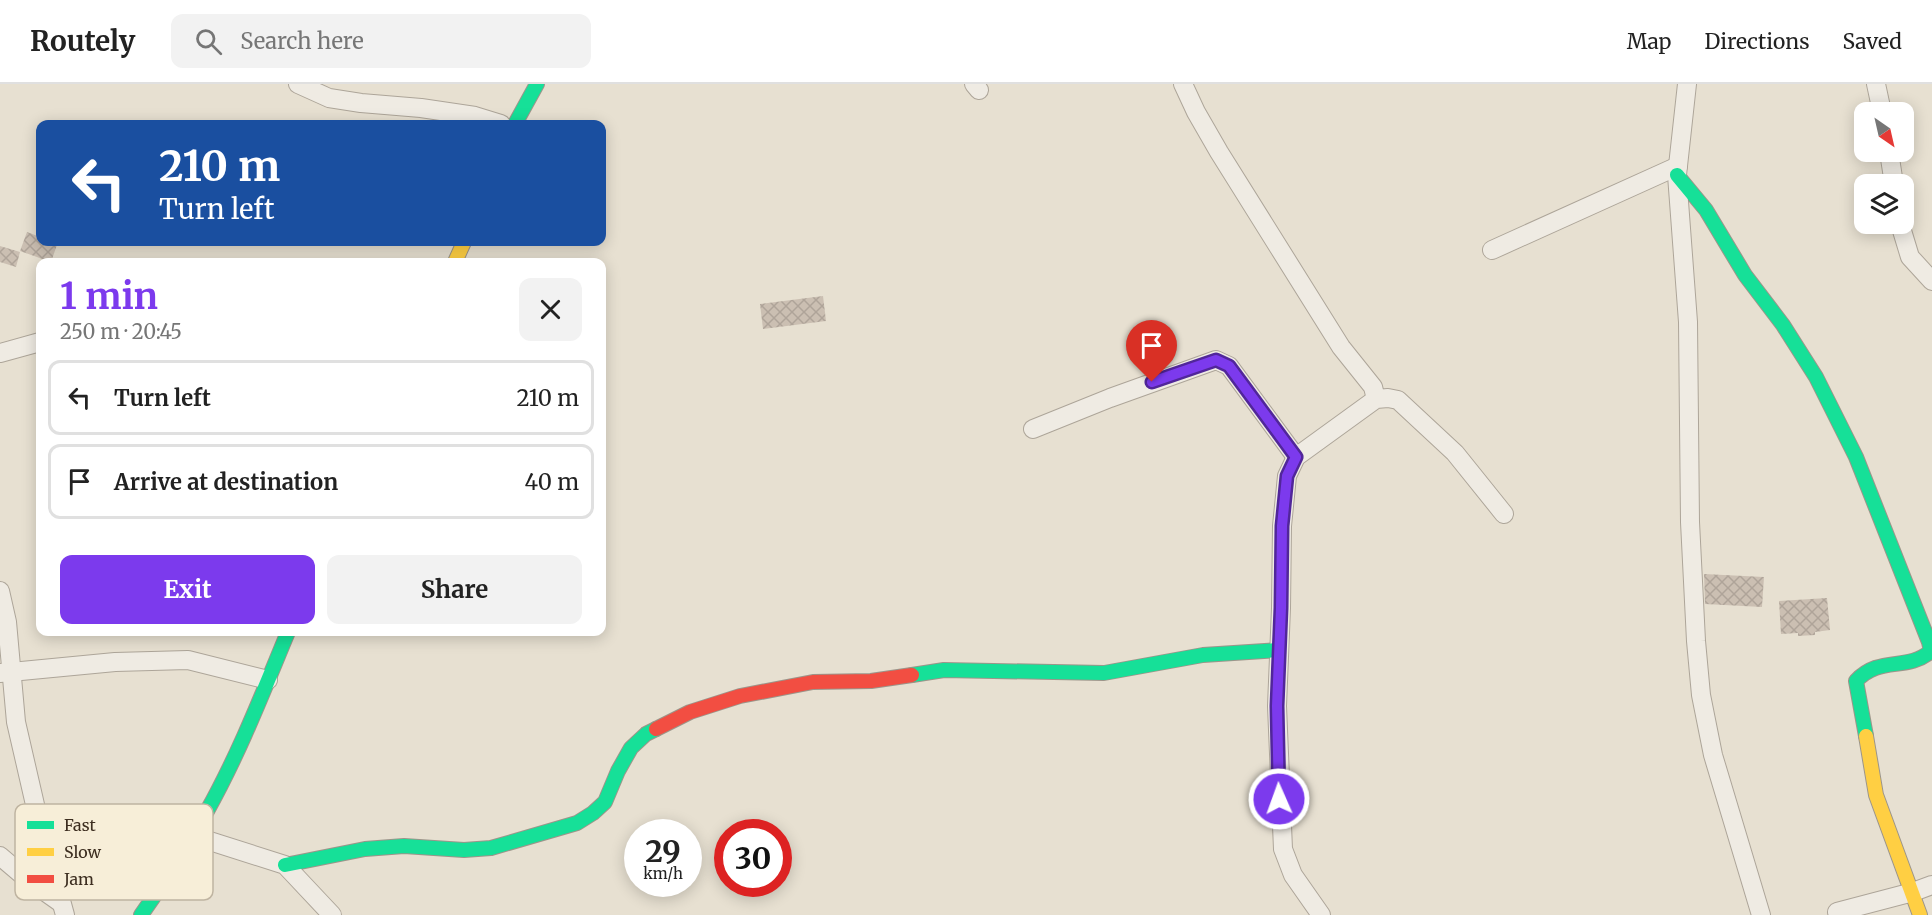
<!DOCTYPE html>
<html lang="en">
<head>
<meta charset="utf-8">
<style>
  body { margin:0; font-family:Merriweather,serif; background:#f2f2f2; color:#222; height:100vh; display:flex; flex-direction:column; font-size:22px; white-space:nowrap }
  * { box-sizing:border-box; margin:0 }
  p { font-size:20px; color:#767676 }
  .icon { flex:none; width:33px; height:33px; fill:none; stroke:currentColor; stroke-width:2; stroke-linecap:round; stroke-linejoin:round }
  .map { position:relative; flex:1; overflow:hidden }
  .sheet { position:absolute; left:36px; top:174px; width:570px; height:378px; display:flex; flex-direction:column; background:#fff; border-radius:12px; box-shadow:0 3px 15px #0003 }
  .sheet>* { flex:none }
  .top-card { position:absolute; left:36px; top:36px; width:570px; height:126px; border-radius:12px; box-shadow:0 3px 15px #0003; background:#1a4fa0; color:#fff; overflow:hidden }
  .needle { width:39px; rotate:146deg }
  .buttons { position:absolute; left:1854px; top:18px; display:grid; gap:12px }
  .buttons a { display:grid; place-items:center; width:60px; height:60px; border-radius:12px; background:#fff; box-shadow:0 3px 15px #0003; font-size:30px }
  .speed { position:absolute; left:624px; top:735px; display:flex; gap:12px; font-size:30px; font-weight:700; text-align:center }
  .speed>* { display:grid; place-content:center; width:78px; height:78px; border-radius:50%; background:#fff; box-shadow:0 3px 15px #0003; line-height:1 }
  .speed small { font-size:15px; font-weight:400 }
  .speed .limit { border:9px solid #d22; background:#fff; color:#111 }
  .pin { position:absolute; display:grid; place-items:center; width:51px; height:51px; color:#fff; margin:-62px -26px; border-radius:50% 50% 50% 0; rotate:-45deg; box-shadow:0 0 6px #0007 }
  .pin .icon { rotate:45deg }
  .me { position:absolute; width:66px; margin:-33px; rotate:358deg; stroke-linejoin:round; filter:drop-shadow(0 0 4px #0008) }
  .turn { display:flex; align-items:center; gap:21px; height:126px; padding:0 24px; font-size:27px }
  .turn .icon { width:78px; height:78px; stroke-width:2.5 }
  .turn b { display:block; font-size:42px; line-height:51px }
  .round { display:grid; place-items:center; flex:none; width:63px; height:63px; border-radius:12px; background:#f2f2f2 }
  .summary { display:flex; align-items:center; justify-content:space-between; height:102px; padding:0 24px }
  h1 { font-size:36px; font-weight:700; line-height:45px; color:#7c3aed }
  .cta { display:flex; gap:12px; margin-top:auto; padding:12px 24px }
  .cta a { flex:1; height:69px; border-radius:12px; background:#7c3aed; color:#fff; font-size:24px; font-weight:700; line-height:69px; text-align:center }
  .cta a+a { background:#f2f2f2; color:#222 }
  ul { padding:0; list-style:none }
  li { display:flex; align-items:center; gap:18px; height:75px; margin:0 12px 9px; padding:0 12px; border:3px solid #e0e0e0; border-radius:12px }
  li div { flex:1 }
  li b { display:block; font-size:22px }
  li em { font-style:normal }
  header { display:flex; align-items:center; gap:36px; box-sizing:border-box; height:84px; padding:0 30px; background:#fff; border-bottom:2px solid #e0e0e0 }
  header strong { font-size:28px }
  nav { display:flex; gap:33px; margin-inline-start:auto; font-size:21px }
  .search { width:420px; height:54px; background:#f2f2f2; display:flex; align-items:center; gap:15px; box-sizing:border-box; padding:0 21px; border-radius:12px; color:#767676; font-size:22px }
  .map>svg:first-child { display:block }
  .building { fill:url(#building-cross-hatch) }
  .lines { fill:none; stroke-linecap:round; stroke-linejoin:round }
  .street-casing { stroke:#ada599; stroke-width:20 }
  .fast-casing { stroke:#9c958a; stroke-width:16 }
  .slow-casing { stroke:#9c958a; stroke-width:16 }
  .jam-casing { stroke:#9c958a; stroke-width:16 }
  .street { stroke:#efebe3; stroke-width:18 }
  .fast { stroke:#16e098; stroke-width:14 }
  .slow { stroke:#ffcf43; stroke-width:14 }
  .jam { stroke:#f24e42; stroke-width:14 }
  .route-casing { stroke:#51269a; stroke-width:15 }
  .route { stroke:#7c3aed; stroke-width:10 }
  .key { fill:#f7eed8; stroke:#bfb4a1; stroke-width:1.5 }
  .key-label { font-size:16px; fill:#3d2e20 }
</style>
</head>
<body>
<header>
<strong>Routely</strong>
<div class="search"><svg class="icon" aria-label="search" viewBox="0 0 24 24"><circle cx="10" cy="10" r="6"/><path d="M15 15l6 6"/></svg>Search here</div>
<nav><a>Map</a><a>Directions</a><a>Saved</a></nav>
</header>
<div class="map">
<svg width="1932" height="831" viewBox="0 0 1932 831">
  <defs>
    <pattern id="building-cross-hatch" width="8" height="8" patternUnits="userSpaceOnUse" patternTransform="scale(1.5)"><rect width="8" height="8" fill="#cbbfb2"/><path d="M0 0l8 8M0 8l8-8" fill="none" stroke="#afa499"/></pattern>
  </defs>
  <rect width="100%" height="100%" fill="#e7e0d1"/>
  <g class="building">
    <path d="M27,148L40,153V158H58L51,178L20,167Z"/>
    <path d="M0,162L20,168L16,183L0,178Z"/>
    <path d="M823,212L826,237L763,245L760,220Z"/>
    <path d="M1704,490L1764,493L1762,523L1705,520Z"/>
    <path d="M1827,514L1830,546L1815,548V551L1798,552V549L1781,550L1779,517Z"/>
  </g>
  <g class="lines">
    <defs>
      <g id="street">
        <path d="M298,0L329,14L361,19L421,24L475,32L501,40"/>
        <path d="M974,0L979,6"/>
        <path d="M1183,0L1196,28L1219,68L1341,263L1373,303L1376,315"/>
        <path d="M1687,0L1677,91L1688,238L1690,438L1696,557L1701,611L1713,671L1761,831"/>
        <path d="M1876,0L1882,28"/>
        <path d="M1889,68L1894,100"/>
        <path d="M1900,140L1910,173L1932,197"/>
        <path d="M1492,166L1678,82"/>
        <path d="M0,269L40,258"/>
        <path d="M1033,345L1110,314L1216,276L1229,282L1296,373"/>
        <path d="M0,507L7,538L16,638L36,725L65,831"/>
        <path d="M0,589L115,578L188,576L268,596"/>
        <path d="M194,752L285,781L332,831"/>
        <path d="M0,772L27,795L61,819"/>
        <path d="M1837,828L1913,808L1932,801"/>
        <path d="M1321,831L1293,791L1283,765L1277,622L1281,524L1282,442L1287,392L1296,373L1376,315L1388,314L1398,316L1455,369L1504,430"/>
      </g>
      <g id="fast">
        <path d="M515,40L537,0"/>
        <path d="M1677,91L1706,126L1745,191L1783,241L1816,293L1856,373L1929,558L1931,567C1907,588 1880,571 1856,597L1866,652"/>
        <path d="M912,591L944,586L1104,589L1203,571L1279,566"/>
        <path d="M285,781L365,765L404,762L464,766L491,764L577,739L593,729L605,718L618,687L631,664L646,650L656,645"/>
        <path d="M141,831C165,797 188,763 207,727C239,670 263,608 288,548"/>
      </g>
      <g id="slow">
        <path d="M455,178L464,158"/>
        <path d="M1866,652L1876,711L1920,831"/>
      </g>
      <path id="jam" d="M656,645L690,628L740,612L813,598L871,597L912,591"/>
    </defs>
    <use href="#street" class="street-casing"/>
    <use href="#fast" class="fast-casing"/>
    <use href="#slow" class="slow-casing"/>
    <use href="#jam" class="jam-casing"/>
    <use href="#street" class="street"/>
    <use href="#fast" class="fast"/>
    <use href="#slow" class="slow"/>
    <use href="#jam" class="jam"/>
  </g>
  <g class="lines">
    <defs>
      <path id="route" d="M1152,298L1216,276L1229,282L1296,373L1287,392L1282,442L1281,524L1277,622L1279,715"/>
    </defs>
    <use href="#route" class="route-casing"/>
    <use href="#route" class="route"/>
  </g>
  <rect x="15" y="720" width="198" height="96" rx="9" class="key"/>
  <rect x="27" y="737" width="27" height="8" fill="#16e098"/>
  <rect x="27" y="764" width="27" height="8" fill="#ffcf43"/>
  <rect x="27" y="791" width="27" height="8" fill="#f24e42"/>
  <g class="key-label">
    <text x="64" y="747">Fast</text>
    <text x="64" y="774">Slow</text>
    <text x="64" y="801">Jam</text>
  </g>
</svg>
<div class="buttons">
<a><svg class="needle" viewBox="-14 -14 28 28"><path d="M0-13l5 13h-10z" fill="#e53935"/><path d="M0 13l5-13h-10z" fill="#767676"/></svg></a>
<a><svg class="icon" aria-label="layers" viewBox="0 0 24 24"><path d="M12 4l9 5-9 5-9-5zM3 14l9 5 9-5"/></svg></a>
</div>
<div class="speed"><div>29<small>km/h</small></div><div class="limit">30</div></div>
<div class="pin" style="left:1152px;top:298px;background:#d93025"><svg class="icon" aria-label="arrive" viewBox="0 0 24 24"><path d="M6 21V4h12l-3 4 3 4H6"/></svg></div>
<svg class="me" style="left:1279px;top:715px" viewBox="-20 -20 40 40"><circle r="17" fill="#7c3aed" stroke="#fff" stroke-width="3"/><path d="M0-11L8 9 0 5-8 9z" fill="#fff"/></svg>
<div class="top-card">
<div class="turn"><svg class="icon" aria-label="left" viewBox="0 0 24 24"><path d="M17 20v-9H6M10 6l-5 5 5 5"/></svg><div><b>210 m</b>Turn left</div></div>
</div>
<section class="sheet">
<div class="summary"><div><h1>1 min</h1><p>250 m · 20:45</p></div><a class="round"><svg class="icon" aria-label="close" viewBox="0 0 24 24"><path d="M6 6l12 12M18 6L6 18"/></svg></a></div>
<ul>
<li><svg class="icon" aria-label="left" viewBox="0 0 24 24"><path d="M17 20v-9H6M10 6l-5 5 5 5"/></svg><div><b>Turn left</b></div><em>210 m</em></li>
<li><svg class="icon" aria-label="arrive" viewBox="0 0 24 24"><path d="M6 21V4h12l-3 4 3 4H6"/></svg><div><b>Arrive at destination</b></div><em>40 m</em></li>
</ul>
<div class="cta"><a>Exit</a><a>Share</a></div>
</section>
</div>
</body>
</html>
